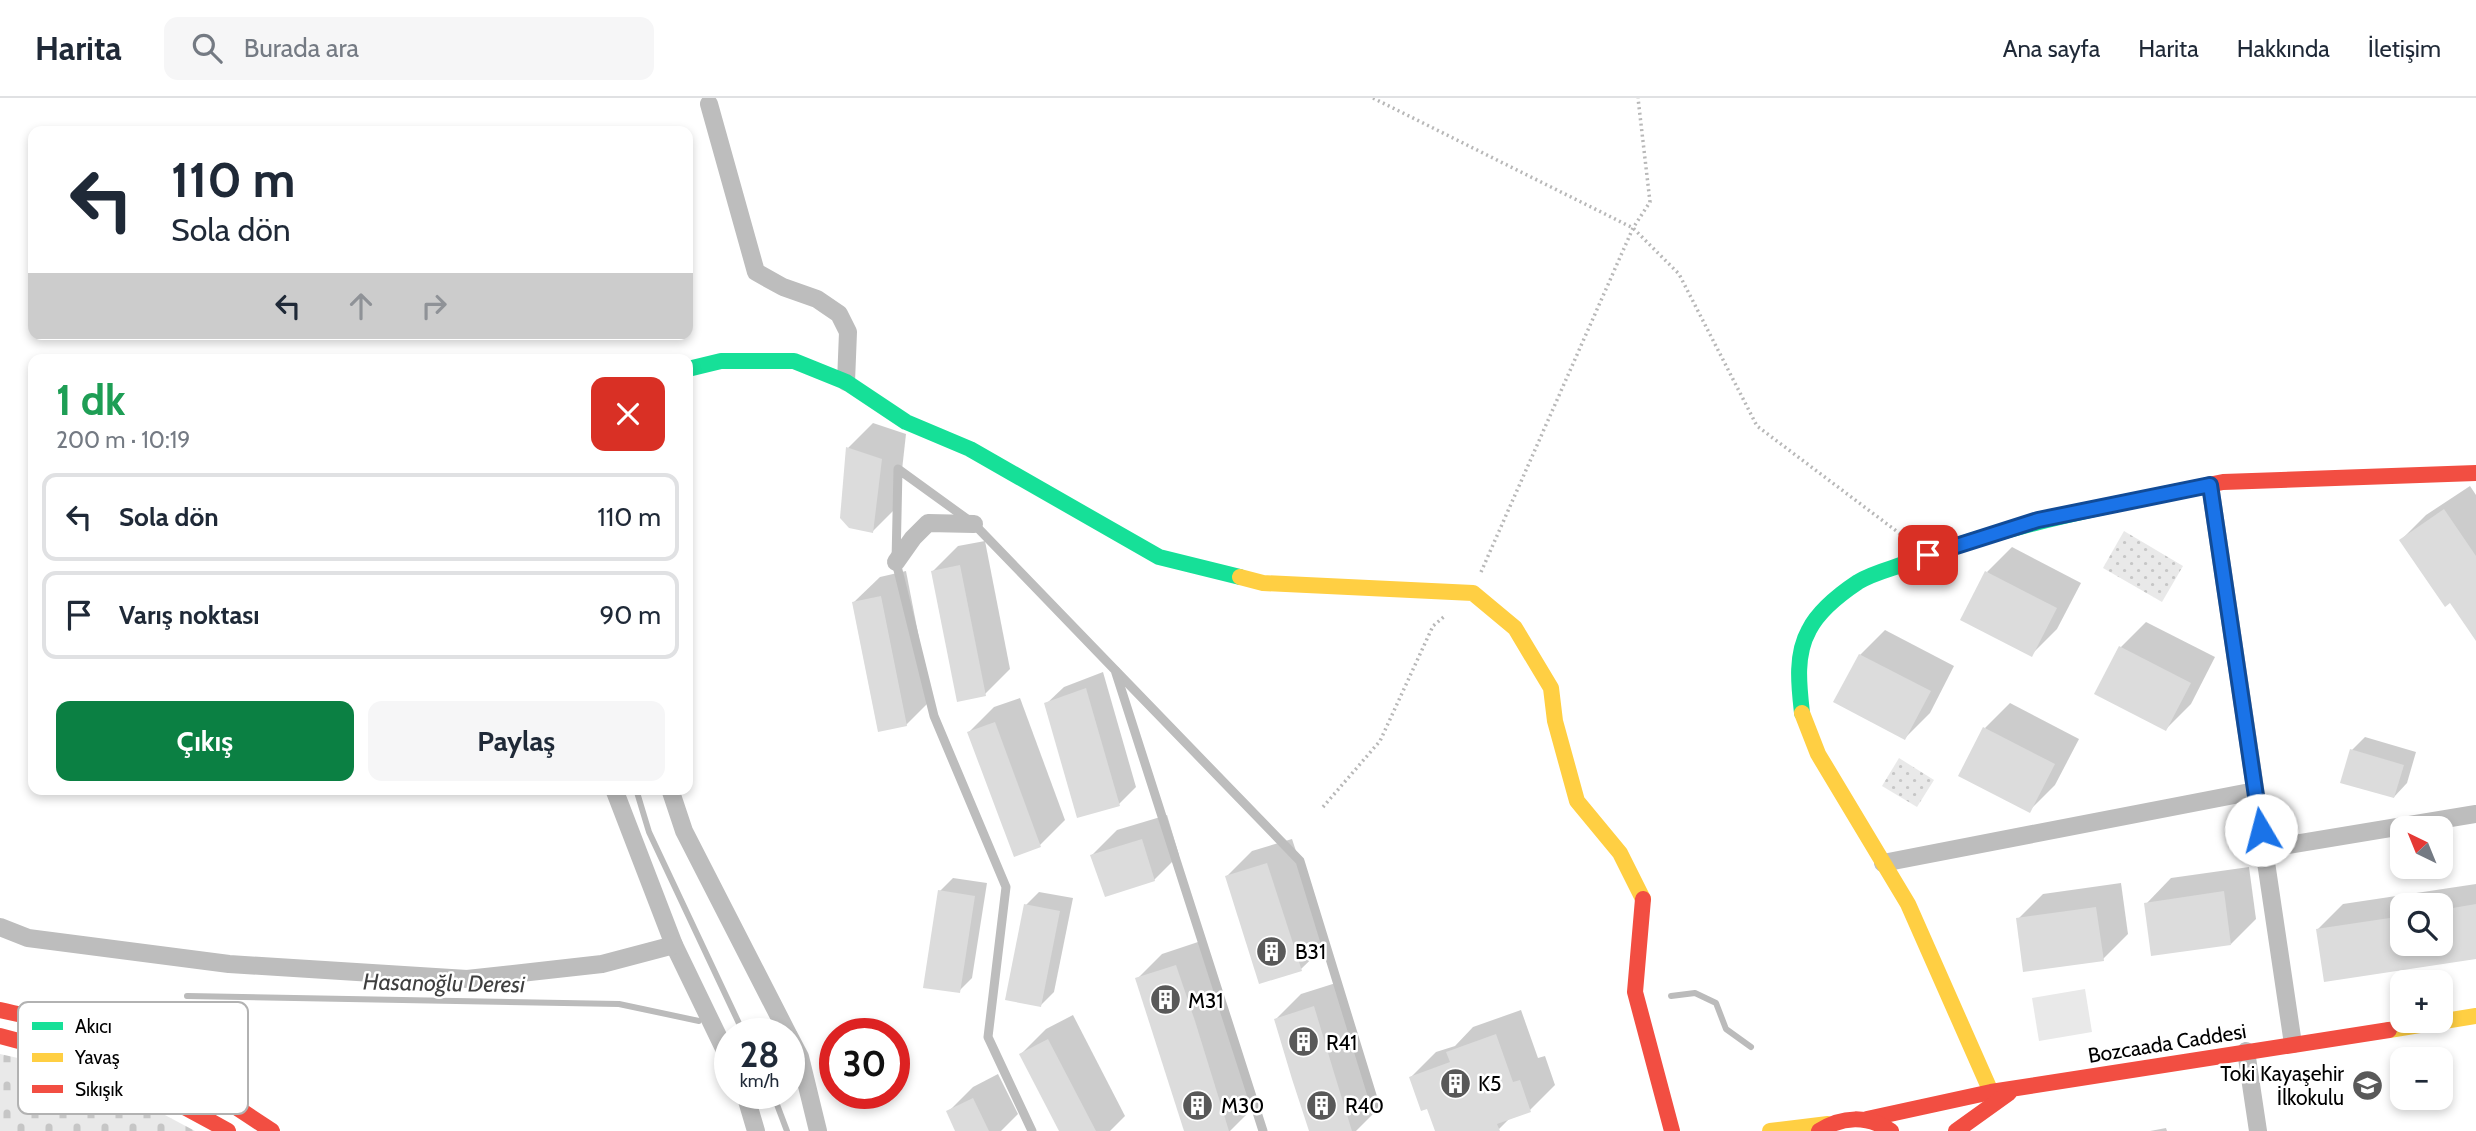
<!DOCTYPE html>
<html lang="tr">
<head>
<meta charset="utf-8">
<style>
  body { margin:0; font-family:Cabin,sans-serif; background:#f6f6f7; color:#1f2937; height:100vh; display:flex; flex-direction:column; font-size:26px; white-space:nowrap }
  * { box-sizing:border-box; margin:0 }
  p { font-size:23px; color:#747a83 }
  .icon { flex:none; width:38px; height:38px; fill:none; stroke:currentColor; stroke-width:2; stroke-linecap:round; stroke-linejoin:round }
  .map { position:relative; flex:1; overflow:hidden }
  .side { position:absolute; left:28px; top:256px; width:665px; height:441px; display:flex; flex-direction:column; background:#fff; border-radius:14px; box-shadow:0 4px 10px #0003 }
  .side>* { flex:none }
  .hud { position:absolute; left:28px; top:28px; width:665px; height:214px; border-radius:14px; box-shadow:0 4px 10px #0003; background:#fff; color:#1f2937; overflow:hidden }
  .needle { width:46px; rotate:317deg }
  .fabs { position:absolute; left:2390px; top:718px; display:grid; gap:14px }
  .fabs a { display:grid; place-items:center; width:63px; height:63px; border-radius:14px; background:#fff; box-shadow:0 4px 10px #0003; font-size:35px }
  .speed { position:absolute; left:714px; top:920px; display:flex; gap:14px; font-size:35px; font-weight:700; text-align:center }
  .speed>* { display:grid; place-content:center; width:91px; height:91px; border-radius:50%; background:#fff; box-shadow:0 4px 10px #0003; line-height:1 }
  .speed small { font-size:18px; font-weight:400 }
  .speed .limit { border:10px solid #d22; background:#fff; color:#111 }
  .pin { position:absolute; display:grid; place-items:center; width:60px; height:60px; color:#fff; margin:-30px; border-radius:14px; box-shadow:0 4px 10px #0006 }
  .me { position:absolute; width:77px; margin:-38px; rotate:352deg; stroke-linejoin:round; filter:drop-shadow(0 0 5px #0008) }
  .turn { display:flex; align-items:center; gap:24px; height:147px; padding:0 28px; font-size:32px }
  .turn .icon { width:91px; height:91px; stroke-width:2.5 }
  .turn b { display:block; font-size:49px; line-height:60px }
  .lanes { display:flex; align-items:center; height:66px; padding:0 28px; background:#0003; justify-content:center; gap:35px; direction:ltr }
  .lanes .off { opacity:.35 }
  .round { display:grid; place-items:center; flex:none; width:74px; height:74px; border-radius:14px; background:#f6f6f7 }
  .overview { display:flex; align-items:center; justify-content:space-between; height:119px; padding:0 28px }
  h1 { font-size:42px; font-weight:700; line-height:52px; color:#1e9e55 }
  .button { display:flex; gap:14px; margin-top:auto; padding:14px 28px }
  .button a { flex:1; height:80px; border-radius:14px; background:#0b8043; color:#fff; font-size:28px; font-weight:700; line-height:80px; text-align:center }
  .button a+a { background:#f6f6f7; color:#1f2937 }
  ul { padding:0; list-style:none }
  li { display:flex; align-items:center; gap:21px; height:88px; margin:0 14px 10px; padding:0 14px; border:4px solid #e0e1e3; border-radius:14px }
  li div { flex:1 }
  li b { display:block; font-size:26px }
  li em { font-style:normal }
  header { display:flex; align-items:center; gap:42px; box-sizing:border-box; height:98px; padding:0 35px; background:#fff; border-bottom:2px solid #e0e1e3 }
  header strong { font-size:33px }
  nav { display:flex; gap:38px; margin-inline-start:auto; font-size:24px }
  .search { width:490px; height:63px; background:#f6f6f7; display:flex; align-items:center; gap:18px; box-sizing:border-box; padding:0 24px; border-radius:14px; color:#747a83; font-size:26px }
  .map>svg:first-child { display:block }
  .green { fill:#e9e9e9 }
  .cemetery { fill:url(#cemetery-stones) }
  .park { fill:url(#park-dots) }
  .shadow { fill:#0003; fill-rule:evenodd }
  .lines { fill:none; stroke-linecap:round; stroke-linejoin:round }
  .stream { stroke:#bbb; stroke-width:6 }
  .building { fill:#dcdcdc }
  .path { stroke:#b8b8b8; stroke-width:3.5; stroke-dasharray:2 3.5; stroke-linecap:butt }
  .lane { stroke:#bdbdbd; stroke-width:9 }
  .street { stroke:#bdbdbd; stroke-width:18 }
  .fast { stroke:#16e098; stroke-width:16 }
  .slow { stroke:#ffcf43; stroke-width:16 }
  .jam { stroke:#f24e42; stroke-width:16 }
  .route-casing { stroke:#114b97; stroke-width:18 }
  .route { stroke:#1a73e8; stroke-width:12 }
  .labels { text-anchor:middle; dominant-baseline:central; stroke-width:5; stroke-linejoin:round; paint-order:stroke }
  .poi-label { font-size:21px; fill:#000; stroke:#fff; text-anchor:start }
  .street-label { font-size:21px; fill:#000; stroke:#fff }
  .water-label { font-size:23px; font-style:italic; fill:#3f3f3f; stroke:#fff }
  .key { fill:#fff; stroke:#b2b2b2; stroke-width:2 }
  .key-label { font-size:19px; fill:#000 }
</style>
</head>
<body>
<header>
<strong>Harita</strong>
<div class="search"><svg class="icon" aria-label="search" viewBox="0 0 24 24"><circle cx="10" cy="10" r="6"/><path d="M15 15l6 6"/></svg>Burada ara</div>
<nav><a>Ana sayfa</a><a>Harita</a><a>Hakkında</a><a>İletişim</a></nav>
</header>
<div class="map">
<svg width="2476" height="1033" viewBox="0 0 2476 1033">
  <defs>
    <pattern id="cemetery-stones" width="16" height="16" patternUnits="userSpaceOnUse" patternTransform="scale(1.75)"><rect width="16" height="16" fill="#e9e9e9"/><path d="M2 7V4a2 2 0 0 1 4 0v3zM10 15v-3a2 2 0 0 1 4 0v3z" fill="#c6c6c6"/></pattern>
    <pattern id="park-dots" width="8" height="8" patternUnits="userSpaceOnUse" patternTransform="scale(1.75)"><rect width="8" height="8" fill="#e9e9e9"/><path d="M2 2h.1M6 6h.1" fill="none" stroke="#c6c6c6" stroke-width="1.8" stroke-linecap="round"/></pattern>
  </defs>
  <rect width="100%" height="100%" fill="#fff"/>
  <path class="green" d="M2085,891L2092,934L2039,943L2032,900Z"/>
  <path class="cemetery" d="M0,956L71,972L116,991L195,1033H0Z"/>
  <g class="park">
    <path d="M2124,433L2183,468L2162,504L2103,470Z"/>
    <path d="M1899,660L1934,682L1917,709L1882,688Z"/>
  </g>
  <g class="shadow">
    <path d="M873,325L906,336L898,408L873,433L848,350Z"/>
    <path d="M2470,388L2476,397V540L2451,503L2401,442L2426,417Z"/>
    <path d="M985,443L1010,571L985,596L933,473L958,448Z"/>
    <path d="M2012,449L2081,485L2057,531L2032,556L1987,474Z"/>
    <path d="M906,473L931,602L906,627L854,504L880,479Z"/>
    <path d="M2146,524L2215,559L2191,606L2166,631L2097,595L2121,549Z"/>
    <path d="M1885,532L1954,568L1930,615L1905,640L1860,557Z"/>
    <path d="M1103,574L1136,689L1119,706L1046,606L1064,589Z"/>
    <path d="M1020,600L1065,722L1040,747L969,634L994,609Z"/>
    <path d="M2010,605L2079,641L2055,687L2030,712L1985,630Z"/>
    <path d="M2365,639L2416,654L2407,685L2394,699L2352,652Z"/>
    <path d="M1167,717L1179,757L1154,782L1092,757L1117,732Z"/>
    <path d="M1292,741L1327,846L1301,871L1260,884L1227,778L1252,753Z"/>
    <path d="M2249,769L2256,821L2231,846L2146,806L2171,780Z"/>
    <path d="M953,780L987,785L972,880L959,893L940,793Z"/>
    <path d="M2121,785L2128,836L2103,861L2018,821L2043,796Z"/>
    <path d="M2476,786V860L2318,831L2343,806ZM2403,807H2441V845H2403Z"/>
    <path d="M1039,794L1073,800L1054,894L1041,907L1026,807Z"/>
    <path d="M1201,843L1254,1009L1230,1033H1185L1137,881L1162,856Z"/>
    <path d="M1339,884L1378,1011L1356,1033H1311L1276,921L1301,896Z"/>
    <path d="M1521,912L1538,960L1545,958L1555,987L1530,1012L1510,1020L1499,1031L1437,1033L1428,1009L1411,979L1436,954L1455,948L1473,929Z"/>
    <path d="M1073,917L1125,1018L1110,1033H1061L1021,956L1046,931Z"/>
    <path d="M998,976L1018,1016L1001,1033H957L948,1014L973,989Z"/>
    <path d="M2166,1030L2167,1033H2150Z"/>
  </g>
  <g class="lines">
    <g class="stream">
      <path d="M636,691L649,734L744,936"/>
      <path d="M187,898L619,906L699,923"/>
      <path d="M1671,898L1695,895L1716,905L1726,931L1751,949"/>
      <path d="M773,996L787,1033"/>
    </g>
  </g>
  <g class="building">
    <path d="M846,349L882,361L873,435L849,430L840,420Z"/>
    <path d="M2444,411L2476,458V543L2450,505L2445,509L2399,442Z"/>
    <path d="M960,467L986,598L957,604L931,473Z"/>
    <path d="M1985,473L2057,510L2032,559L1960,522Z"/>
    <path d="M881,498L907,628L878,634L852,504Z"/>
    <path d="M2119,548L2191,585L2166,633L2094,596Z"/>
    <path d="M1859,556L1931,593L1905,642L1833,604Z"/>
    <path d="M1086,590L1120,708L1077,720L1044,605Z"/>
    <path d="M995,624L1041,749L1014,759L967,634Z"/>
    <path d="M1983,629L2055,666L2030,715L1958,678Z"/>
    <path d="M2350,651L2404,667L2394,700L2340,685Z"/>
    <path d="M1142,741L1155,783L1105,799L1090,757Z"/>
    <path d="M1267,765L1302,873L1259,886L1225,778Z"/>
    <path d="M938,792L975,798L960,895L923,890Z"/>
    <path d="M2224,793L2231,847L2151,858L2144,805Z"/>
    <path d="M1024,806L1060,813L1041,909L1005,902Z"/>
    <path d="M2476,806V861L2324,884L2316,831L2403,818V845H2441V812Z"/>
    <path d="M2096,809L2104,863L2023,874L2016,820Z"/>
    <path d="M1176,867L1195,923L1229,1033H1184L1135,880Z"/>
    <path d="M1314,908L1332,968L1352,1033H1309L1292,981L1274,921Z"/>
    <path d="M1496,936L1513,984L1520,982L1531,1014L1497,1026L1500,1033H1435L1427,1011L1421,1013L1409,979L1450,964L1446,954Z"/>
    <path d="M1048,941L1096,1033H1059L1019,956Z"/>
    <path d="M973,1000L989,1033H955L946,1013Z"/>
  </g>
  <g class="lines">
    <g class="path">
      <path d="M1373,0L1633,130L1679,176L1757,328L1907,441"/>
      <path d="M1481,474L1633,130L1650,104L1638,0"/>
      <path d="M1323,709L1380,643L1433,528L1446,517"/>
    </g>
    <g class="lane">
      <path d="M1116,573L1300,763L1375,1007"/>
      <path d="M1032,1033L988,939L1006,789L934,618L896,464L898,371L974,426L1115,572L1263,1033"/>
    </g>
    <g class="street">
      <path d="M709,6L756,174L783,189L817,201L839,216L848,234L846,284"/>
      <path d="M2210,387L2293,946"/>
      <path d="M896,464L913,440L928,425L974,426"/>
      <path d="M614,691L674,847L730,963"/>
      <path d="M670,691L684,733L788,936"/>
      <path d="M2264,751L2476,716"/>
      <path d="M1883,765L2255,693"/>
      <path d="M0,829L28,840L229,866L467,881L602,866L674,847"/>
      <path d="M789,938L800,959L818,1033"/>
      <path d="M2246,953L2258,1033"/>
      <path d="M745,996L756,1033"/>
    </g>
    <g class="fast">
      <path d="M688,271L721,263H794L846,284L906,324L970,351L1159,459L1240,479"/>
      <path d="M1802,615C1799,588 1795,557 1809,532C1819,512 1840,496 1858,484C1874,474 1895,470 1912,463C1999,430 2088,412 2179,393"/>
    </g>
    <g class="slow">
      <path d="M1240,479L1263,485L1473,495L1515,530L1551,590L1555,623L1577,703L1620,755L1643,801"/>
      <path d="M1802,615L1818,656L1908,806L1991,994"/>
      <path d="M2389,932L2476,918"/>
      <path d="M1770,1033L1828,1026"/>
    </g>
    <g class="jam">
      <path d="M2179,393L2223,384L2476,375"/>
      <path d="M1643,801L1635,894L1672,1033"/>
      <path d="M0,912C29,919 60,924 89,933C155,954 215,995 272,1033"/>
      <path d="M0,938C82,958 155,991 228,1033"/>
      <path d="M1867,1021L1991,994L2389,932"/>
      <path d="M1819,1033C1842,1018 1868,1017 1891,1033"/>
      <path d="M1956,1033L2009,995"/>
    </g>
  </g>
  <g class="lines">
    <defs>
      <path id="route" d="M1928,457L2038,422L2210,387L2261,732"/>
    </defs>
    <use href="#route" class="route-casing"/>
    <use href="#route" class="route"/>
  </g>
  <defs>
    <symbol id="building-disc" viewBox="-11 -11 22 22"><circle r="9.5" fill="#595959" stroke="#fff"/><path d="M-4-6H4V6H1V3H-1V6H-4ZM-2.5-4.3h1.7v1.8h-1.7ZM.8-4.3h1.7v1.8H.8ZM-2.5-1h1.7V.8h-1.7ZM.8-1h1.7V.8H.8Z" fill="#fff"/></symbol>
    <symbol id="school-disc" viewBox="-11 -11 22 22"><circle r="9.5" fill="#595959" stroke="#fff"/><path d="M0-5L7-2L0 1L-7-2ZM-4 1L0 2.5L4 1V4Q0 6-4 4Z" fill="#fff"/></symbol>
  </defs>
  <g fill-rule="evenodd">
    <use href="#building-disc" x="1254" y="836" width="35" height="35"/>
    <use href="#building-disc" x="1148" y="884" width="35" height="35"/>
    <use href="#building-disc" x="1286" y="926" width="35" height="35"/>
    <use href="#building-disc" x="1438" y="968" width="35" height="35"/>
    <use href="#school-disc" x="2350" y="970" width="35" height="35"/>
    <use href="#building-disc" x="1180" y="990" width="35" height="35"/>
    <use href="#building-disc" x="1304" y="990" width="35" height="35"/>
  </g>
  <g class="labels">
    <g class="poi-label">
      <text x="1295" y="853">B31</text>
      <text x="1188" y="902">M31</text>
      <text x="1326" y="944">R41</text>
      <text x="2344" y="975" text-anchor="end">Toki Kayaşehir<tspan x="2344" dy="24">İlkokulu</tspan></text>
      <text x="1478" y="985">K5</text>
      <text x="1221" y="1007">M30</text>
      <text x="1345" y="1007">R40</text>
    </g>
    <g class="street-label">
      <text transform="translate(2167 945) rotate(-9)">Bozcaada Caddesi</text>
    </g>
    <g class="water-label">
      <text transform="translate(444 885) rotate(1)">Hasanoğlu Deresi</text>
    </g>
  </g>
  <rect x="18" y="904" width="230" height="112" rx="10" class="key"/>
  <rect x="32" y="924" width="31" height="8" fill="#16e098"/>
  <rect x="32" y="955" width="31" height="9" fill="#ffcf43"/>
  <rect x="32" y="987" width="31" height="8" fill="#f24e42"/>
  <g class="key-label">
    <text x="75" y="935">Akıcı</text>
    <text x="75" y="966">Yavaş</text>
    <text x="75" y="998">Sıkışık</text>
  </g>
</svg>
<div class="fabs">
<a><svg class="needle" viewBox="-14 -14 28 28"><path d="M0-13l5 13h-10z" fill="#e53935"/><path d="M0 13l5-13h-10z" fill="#747a83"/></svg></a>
<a><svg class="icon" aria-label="search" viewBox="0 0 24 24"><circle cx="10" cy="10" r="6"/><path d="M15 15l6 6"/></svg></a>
<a>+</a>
<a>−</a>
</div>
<div class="speed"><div>28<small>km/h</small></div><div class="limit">30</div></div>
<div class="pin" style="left:1928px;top:457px;background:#d93025"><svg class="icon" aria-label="arrive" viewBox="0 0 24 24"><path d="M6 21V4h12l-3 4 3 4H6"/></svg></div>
<svg class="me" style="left:2261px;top:732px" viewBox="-20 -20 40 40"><circle r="19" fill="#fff"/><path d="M0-13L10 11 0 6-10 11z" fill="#1a73e8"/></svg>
<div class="hud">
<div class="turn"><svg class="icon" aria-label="left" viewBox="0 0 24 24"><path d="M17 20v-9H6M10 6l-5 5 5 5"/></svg><div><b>110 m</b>Sola dön</div></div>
<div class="lanes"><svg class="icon" aria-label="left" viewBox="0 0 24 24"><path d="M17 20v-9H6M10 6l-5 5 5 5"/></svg><svg class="icon off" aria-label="ahead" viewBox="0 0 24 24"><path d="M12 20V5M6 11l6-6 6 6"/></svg><svg class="icon off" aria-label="right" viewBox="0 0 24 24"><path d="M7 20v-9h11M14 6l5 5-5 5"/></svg></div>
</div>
<section class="side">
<div class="overview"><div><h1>1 dk</h1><p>200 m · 10:19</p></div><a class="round" style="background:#d93025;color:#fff"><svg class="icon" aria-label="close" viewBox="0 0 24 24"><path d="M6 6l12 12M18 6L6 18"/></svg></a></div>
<ul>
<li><svg class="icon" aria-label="left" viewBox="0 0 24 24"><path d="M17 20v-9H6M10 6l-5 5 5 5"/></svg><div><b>Sola dön</b></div><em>110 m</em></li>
<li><svg class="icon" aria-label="arrive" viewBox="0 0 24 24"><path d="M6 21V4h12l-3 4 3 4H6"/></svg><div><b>Varış noktası</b></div><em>90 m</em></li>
</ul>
<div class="button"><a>Çıkış</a><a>Paylaş</a></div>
</section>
</div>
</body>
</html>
